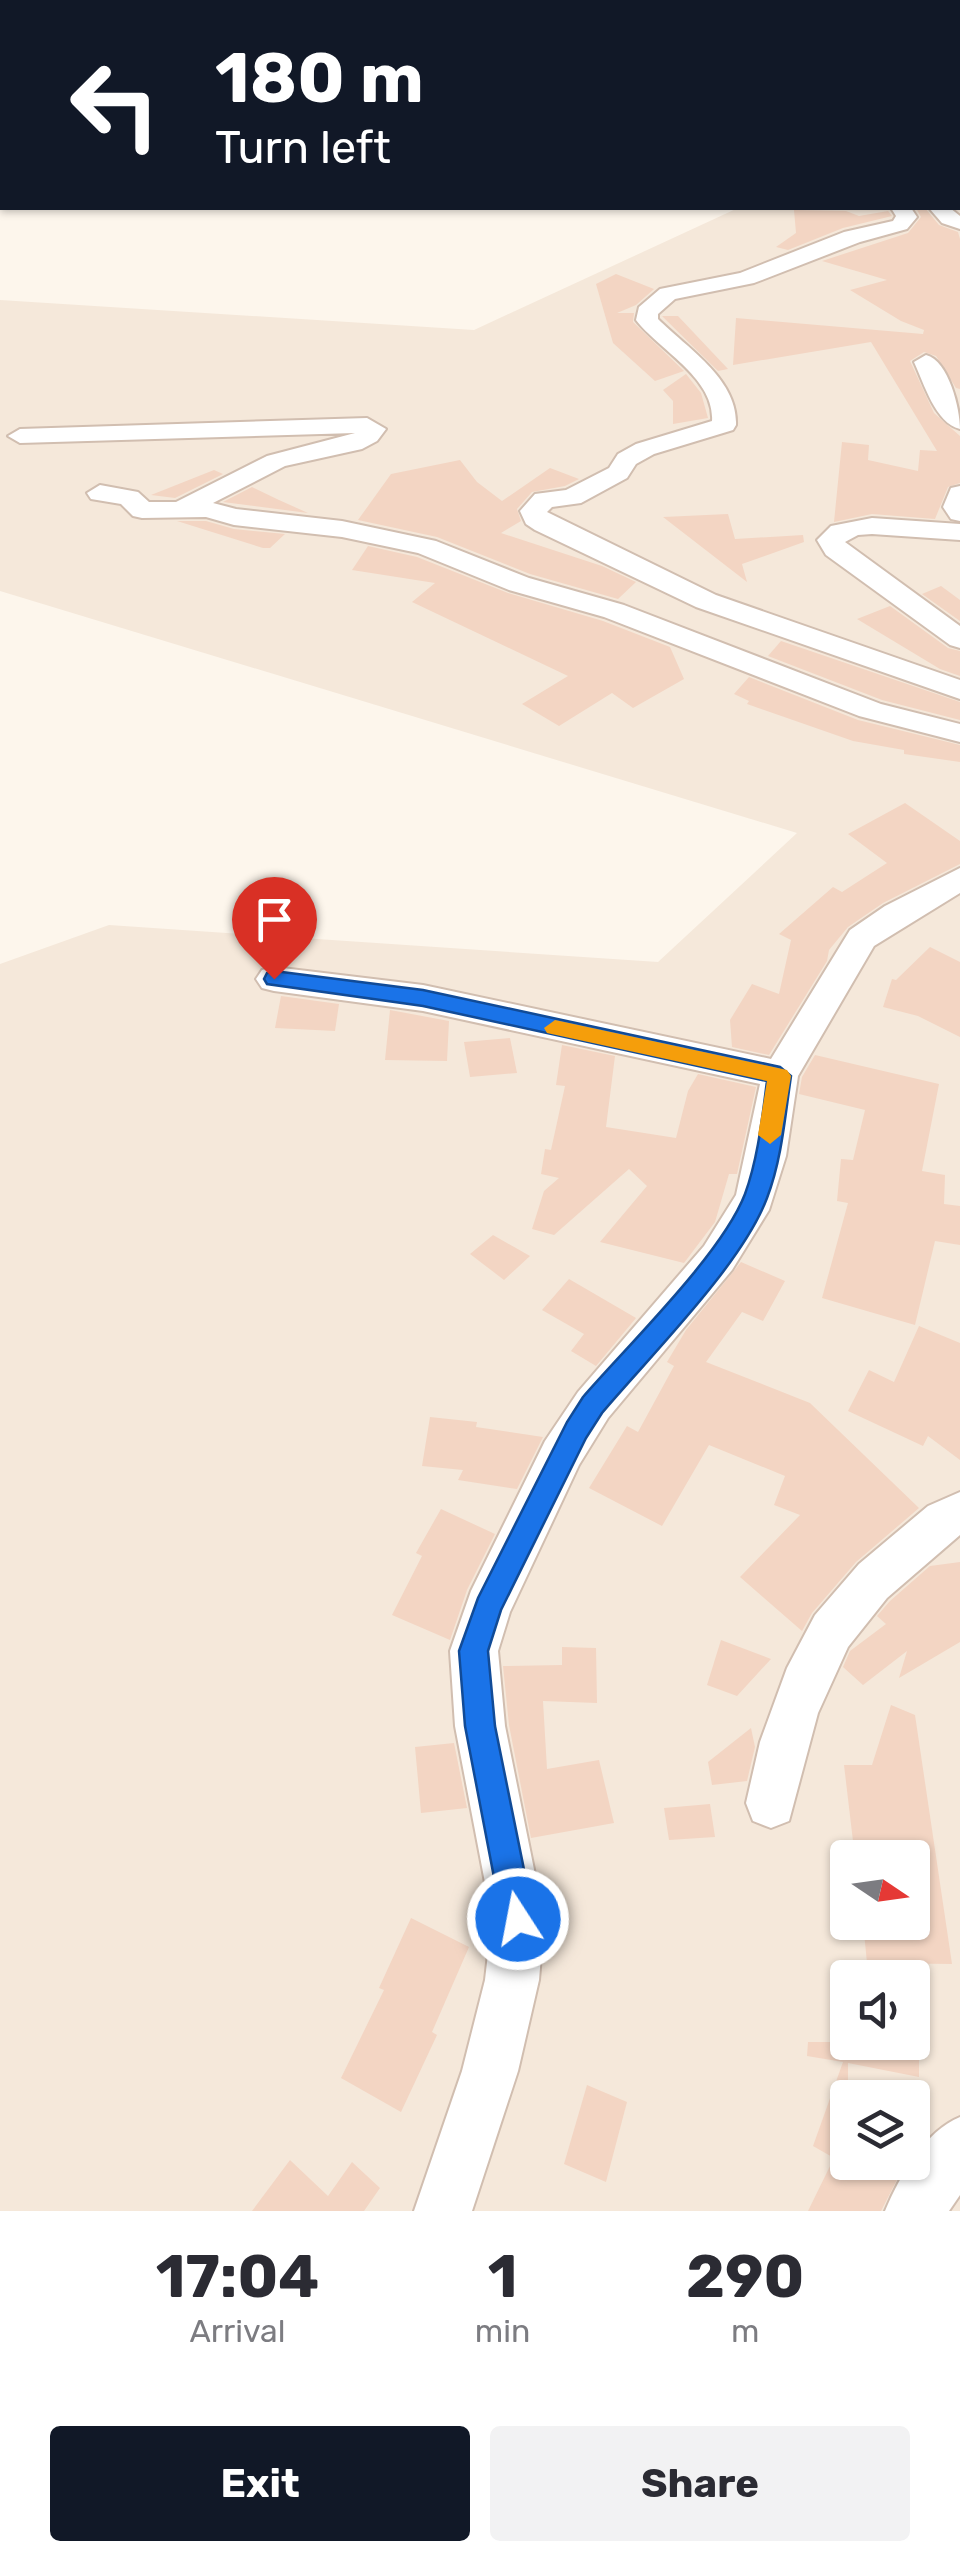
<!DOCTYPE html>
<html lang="en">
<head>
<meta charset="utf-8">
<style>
  body { margin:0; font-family:Rubik,sans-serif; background:#f2f2f3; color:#2b2b33; height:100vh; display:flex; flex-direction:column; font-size:38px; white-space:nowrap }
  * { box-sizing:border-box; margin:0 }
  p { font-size:32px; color:#7c7c81 }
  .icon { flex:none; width:55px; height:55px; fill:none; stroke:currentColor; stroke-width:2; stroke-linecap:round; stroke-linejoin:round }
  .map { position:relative; height:2211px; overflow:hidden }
  .panel { display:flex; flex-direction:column; background:#fff; flex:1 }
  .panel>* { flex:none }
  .hud { position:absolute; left:0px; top:0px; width:960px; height:210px; box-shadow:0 2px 8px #0004; background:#111827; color:#fff; overflow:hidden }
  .needle { width:65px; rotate:103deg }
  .controls { position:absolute; left:830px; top:1840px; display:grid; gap:20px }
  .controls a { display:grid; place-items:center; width:100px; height:100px; border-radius:10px; background:#fff; box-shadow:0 2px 8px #0004; font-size:50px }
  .pin { position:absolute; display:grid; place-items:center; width:85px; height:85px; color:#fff; margin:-102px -42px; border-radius:50% 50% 50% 0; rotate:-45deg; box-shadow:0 0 10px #0007 }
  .pin .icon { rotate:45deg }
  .me { position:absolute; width:110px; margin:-55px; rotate:349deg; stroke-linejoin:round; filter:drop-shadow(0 0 8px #0008) }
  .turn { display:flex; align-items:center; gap:35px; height:210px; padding:0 50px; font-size:45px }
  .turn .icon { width:130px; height:130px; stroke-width:2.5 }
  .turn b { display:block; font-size:70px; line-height:85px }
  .eta { display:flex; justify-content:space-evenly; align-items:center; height:170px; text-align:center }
  .eta b { font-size:60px; font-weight:700; line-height:70px }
  .cta { display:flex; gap:20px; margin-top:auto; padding:20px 50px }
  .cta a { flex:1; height:115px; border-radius:10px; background:#111827; color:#fff; font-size:40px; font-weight:700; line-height:115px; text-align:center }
  .cta a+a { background:#f2f2f3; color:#2b2b33 }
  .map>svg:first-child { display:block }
  .residential { fill:#f5e8da; fill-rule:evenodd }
  .building { fill:#f3d5c3 }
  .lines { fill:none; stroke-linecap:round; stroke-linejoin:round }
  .minor-casing { stroke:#d1beb0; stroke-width:4 }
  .minor { fill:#fff; fill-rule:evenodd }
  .route { fill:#1a73e8; stroke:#114b97; stroke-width:2.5 }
  .slow { fill:#f59e0b }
</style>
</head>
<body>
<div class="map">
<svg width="960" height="2211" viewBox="0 0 960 2211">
  <rect width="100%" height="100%" fill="#fdf6ec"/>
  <path class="residential" d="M587,0H960V2211H0V964L109,925L658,962L797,833L0,591V300L474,330L738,208H958V2ZM848,1858H912V1922H848ZM848,1978H912V2042H848ZM848,2098H912V2162H848Z"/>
  <g class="building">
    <path d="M916,208H925L939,225L958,232L960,239V389L956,388L936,356L924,352L910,361L934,413L960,436V483L948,487L935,519L872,514L834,522L842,442L869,445L868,460L918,471L920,450L937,451L871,342L733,365L736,318L923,334L924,330L901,321L850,290L887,280L822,261L908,233L921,217Z"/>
    <path d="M794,210L846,211L859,216L888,211L892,216L843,228L788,250L776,247L796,233Z"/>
    <path d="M616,274L654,289L636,305L617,313H634L633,322L684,371L655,381L613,343L596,284Z"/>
    <path d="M662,316H678L728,369L718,371Z"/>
    <path d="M686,374L701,393L708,418L673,424V401L663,390Z"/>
    <path d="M460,460L477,482L502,501L550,468L579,479L565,486L532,492L517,509L521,521L501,533L602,566L636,582L618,599L530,574L437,537L358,520L391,474Z"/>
    <path d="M214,470L223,474L175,498L151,495Z"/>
    <path d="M252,487L279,500L308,513L223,502Z"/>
    <path d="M728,514L735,539L803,535L804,542L742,564L747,582L663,517Z"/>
    <path d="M177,521H206L234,529L285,534L270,548H263Z"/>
    <path d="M368,546L417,557L508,593L603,621L670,647L684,679L633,708L612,693L559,726L522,704L568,676L412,602L435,583L352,570Z"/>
    <path d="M941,586L960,600V621L922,594Z"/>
    <path d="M890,606L948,648L960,651V676L940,669L857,619Z"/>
    <path d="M781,641L960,702V720L882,700L768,656Z"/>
    <path d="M749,677L858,720L960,745V762L904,754V750L853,741L747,704L749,701L734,694Z"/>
    <path d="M905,803L960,841V864L883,903L848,927L829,950L827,961L769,1055L732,1047L730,1020L752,984L779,994L791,940L779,934L833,887L842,892L887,863L848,834Z"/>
    <path d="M930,947L960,962V1037L918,1016L883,1007L892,979L896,980Z"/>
    <path d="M281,996L339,1004L335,1031L275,1028Z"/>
    <path d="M390,1010L449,1021L447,1061L385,1060Z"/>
    <path d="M510,1038L517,1073L470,1077L464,1042Z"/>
    <path d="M562,1045L615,1056L606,1127L676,1138L688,1091L698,1074L756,1087L737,1174H729L715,1222L684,1263L600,1242L647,1186L629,1169L554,1235L532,1229L544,1191L559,1178L541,1174L545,1149L551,1150L565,1086L556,1085Z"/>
    <path d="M815,1055L939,1084L922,1171L945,1175L944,1204L960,1206V1245L935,1241L915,1325L822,1298L848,1203L837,1201L841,1159L853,1160L865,1110L799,1094L802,1077Z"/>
    <path d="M493,1235L530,1256L504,1280L470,1254Z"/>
    <path d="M741,1262L785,1281L763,1321L742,1312L706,1362L810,1403L919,1508L856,1562L812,1613L802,1631L740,1577L800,1515L774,1505L785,1476L709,1445L662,1526L589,1488L627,1426L638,1432L674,1366L667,1362L686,1330Z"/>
    <path d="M569,1279L636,1318L596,1366L571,1351L584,1334L542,1310Z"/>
    <path d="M919,1326L960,1343V1460L928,1436L923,1446L848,1411L869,1370L894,1382Z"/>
    <path d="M430,1417L477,1422L476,1427L543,1437L517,1489L458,1480L463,1470L422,1466Z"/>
    <path d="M441,1509L495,1534L467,1590L450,1640L392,1615L422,1556L416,1553Z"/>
    <path d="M960,1562V1642L899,1678L907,1651L863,1685L843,1667L850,1651L886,1624L877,1616L890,1601L930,1566Z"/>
    <path d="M721,1640L771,1659L737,1696L707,1685Z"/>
    <path d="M562,1647L596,1648L597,1703L543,1701L547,1769L599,1760L614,1823L531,1838L509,1725L503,1666L562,1665Z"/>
    <path d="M891,1705L915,1715L952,1964L867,1963L863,1922H912V1858H855L844,1765H872Z"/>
    <path d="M751,1728L755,1747L747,1781L712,1785L708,1762Z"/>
    <path d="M454,1743L467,1808L421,1813L415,1747Z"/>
    <path d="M710,1804L715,1837L669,1840L664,1808Z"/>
    <path d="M411,1918L469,1947L432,2032L437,2035L401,2112L341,2078L384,1990L379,1988Z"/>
    <path d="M808,2042H919V2077L848,2063V2162L904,2166L881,2211H808L832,2162H841L813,2146L843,2062L807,2056Z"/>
    <path d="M587,2085L627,2102L606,2182L564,2164Z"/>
    <path d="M290,2160L328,2196L352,2162L380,2188L364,2211H252Z"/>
  </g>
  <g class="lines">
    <defs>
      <g id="minor">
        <path d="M677,0H693L694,2H678Z"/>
        <path d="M891,208H911L917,217L907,229L860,242L754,283L675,299L658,314V319C687,348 738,379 736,425L733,430L654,454L636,464L627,478L581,503L552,507L547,512L716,595L960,680V699L696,607L535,530L526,524L520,511L535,494L566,490L609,468L618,454L636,444L712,421C715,378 659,350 636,320L639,307L660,289L740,273L844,232L893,221L896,216Z"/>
        <path d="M929,208H950L960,216V229L942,223Z"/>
        <path d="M926,355C949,361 960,409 960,429C935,423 924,383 914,362Z"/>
        <path d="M367,418L386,429L377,441L362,449L285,466L213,503L236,509L342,521L436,541L529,578L624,605L881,704L960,724V742L859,716L604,617L509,590L418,553L342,537L234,525L206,517L142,518L133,516L121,504L91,499L87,493L100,485L138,492L149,502H176L267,456L355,433L20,443L8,436L20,429Z"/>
        <path d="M960,486V521L951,519L943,507L951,488Z"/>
        <path d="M872,518L960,524V540L872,534L858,535L845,542L960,626V648L950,645L826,555L817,540L831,526Z"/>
        <path d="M960,868V893L874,946L798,1076L786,1156L769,1210L732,1270L608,1418L579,1465L510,1612L498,1651L505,1726L544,1919L539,1980L518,2071L472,2211H414L462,2071L485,1980L492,1919L455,1726L450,1651L471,1591L545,1441L578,1392L704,1246L736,1195L760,1084L423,1011L274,991L262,988L256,979L262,970L274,967L423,985L771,1059L850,930L885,906Z"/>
        <path d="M960,1492V1535L887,1598L848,1647L818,1713L789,1821L771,1828L753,1821L746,1803L760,1742L787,1668L815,1615L859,1564L928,1506Z"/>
        <path d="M960,2117V2195L949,2211H885C899,2177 925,2131 960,2117Z"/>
      </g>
    </defs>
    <use href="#minor" class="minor-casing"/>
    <use href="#minor" class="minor"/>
  </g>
  <path class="route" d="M274,971L423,990L780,1067L791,1076C785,1116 782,1159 767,1198C742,1265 650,1356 602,1413L586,1438L501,1610L488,1651L495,1726L534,1919L530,1930L518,1935L507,1930L502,1919L465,1726L459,1651L478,1598L567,1422L583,1397C628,1345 722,1254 745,1194C758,1158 762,1119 767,1081L423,1006L267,984L264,979L267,973Z"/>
  <path class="slow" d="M555,1020L787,1070L791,1076L781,1135L770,1144L758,1135L767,1081L547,1033L544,1028Z"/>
</svg>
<div class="controls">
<a><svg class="needle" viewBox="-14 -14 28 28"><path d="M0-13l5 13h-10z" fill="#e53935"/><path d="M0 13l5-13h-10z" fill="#7c7c81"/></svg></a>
<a><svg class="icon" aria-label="sound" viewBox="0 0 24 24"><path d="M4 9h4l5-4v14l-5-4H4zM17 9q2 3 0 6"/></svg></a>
<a><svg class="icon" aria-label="layers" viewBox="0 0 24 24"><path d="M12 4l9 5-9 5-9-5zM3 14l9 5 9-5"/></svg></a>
</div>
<div class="pin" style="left:274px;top:979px;background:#d93025"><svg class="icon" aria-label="arrive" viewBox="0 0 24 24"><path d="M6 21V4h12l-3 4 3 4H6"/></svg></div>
<svg class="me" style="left:518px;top:1919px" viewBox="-20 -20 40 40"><circle r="17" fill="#1a73e8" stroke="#fff" stroke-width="3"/><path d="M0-11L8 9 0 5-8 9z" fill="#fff"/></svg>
<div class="hud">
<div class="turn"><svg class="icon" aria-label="left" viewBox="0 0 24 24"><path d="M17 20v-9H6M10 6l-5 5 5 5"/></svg><div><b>180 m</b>Turn left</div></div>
</div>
</div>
<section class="panel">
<div class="eta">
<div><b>17:04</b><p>Arrival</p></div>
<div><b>1</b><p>min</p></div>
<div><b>290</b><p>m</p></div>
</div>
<div class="cta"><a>Exit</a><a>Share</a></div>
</section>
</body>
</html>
